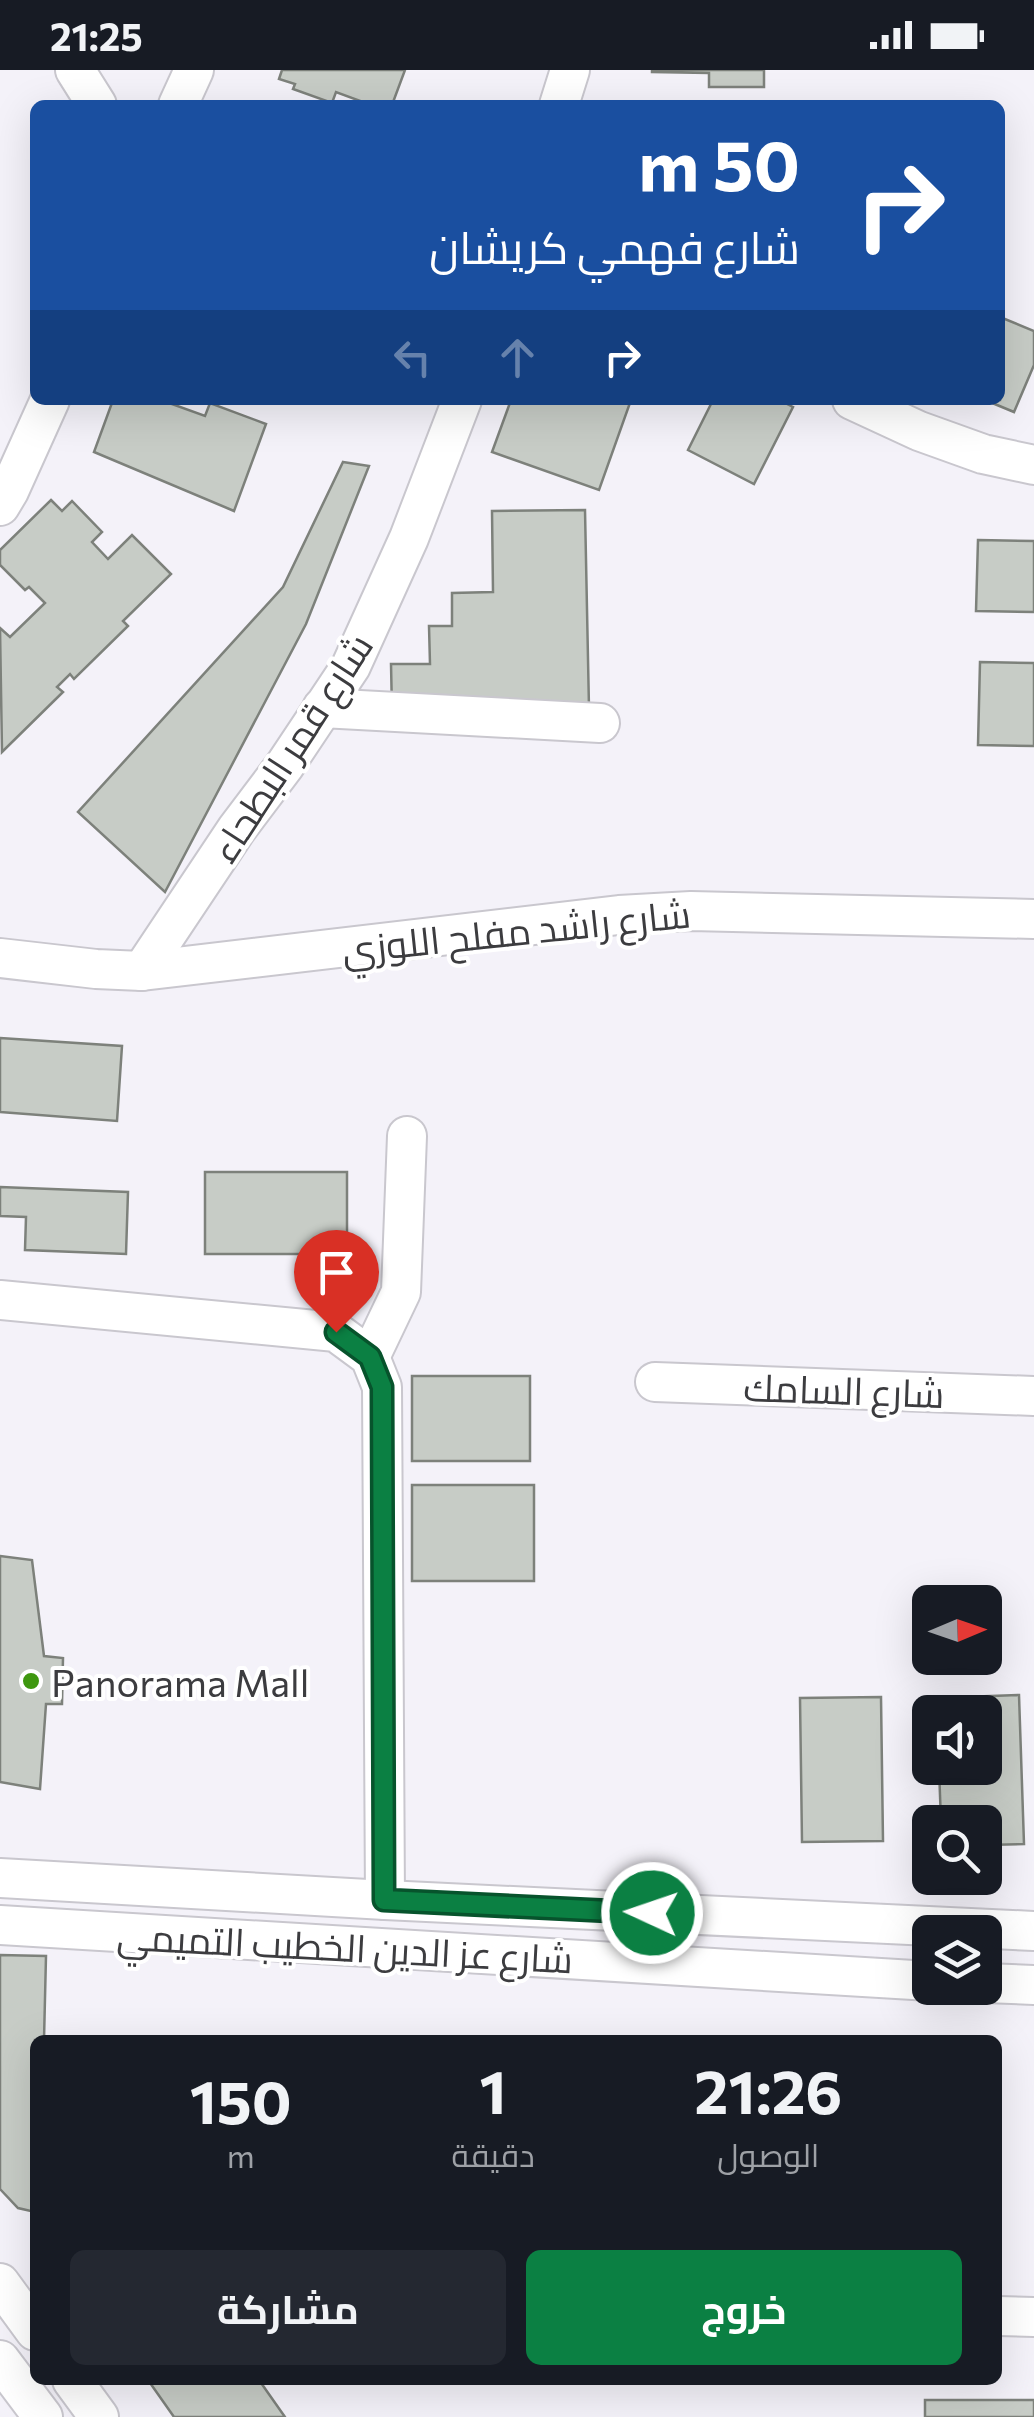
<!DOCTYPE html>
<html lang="ar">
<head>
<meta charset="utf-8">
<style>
  body { margin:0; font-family:Commissioner,Cairo,sans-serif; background:#242831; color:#f1f3f6; direction:rtl; height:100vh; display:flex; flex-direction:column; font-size:38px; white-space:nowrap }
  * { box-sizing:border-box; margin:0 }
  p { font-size:32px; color:#9ea1a6 }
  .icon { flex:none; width:55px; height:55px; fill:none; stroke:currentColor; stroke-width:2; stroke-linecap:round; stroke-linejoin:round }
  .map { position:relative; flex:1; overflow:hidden; direction:ltr }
  .drawer { position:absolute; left:30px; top:1965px; width:972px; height:350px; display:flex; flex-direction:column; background:#171b24; border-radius:15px; box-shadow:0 10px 40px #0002; direction:rtl }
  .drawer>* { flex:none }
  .guide { position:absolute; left:30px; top:30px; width:975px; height:305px; border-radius:15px; box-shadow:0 10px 40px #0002; direction:rtl; background:#1a4fa0; color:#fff; overflow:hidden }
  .needle { width:65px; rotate:88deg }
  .fabs { position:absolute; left:912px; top:1515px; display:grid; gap:20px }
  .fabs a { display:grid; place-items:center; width:90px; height:90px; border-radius:15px; background:#171b24; box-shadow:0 10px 40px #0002; font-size:50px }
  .pin { position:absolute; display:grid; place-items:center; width:85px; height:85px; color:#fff; margin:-102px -42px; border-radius:50% 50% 50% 0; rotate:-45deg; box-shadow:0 0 10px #0007 }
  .pin .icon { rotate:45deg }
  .me { position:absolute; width:110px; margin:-55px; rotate:273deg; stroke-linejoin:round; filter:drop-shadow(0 0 8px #0008) }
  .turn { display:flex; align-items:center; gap:35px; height:210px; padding:0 40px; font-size:45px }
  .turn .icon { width:130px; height:130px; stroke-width:2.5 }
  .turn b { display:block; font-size:70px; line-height:85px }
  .lanes { display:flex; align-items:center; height:95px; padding:0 40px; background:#0003; justify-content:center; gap:50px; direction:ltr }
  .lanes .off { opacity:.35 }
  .eta { display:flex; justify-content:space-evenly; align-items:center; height:170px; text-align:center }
  .eta b { font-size:60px; font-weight:700; line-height:70px }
  .button { display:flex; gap:20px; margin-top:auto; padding:20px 40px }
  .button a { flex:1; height:115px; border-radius:15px; background:#0b8043; color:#fff; font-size:40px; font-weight:700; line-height:115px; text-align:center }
  .button a+a { background:#242831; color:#f1f3f6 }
  .status { display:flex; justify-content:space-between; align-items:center; height:70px; padding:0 50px; background:#171b24; direction:ltr }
  .status svg { height:28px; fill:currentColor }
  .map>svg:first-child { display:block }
  .building { fill:#c7ccc6; stroke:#7d817b; stroke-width:2.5 }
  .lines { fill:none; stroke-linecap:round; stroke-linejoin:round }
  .minor-casing { stroke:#c9c7ce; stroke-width:42 }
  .minor { stroke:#fff; stroke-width:38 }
  .route-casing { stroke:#07532c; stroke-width:25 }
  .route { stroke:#0b8043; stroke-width:18 }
  .poi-dot { fill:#3e970f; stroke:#fff; stroke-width:4 }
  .labels { text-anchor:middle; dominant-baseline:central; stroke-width:8; stroke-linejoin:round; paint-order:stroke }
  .street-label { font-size:38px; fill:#3c3c3f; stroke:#fff }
  .poi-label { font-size:38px; fill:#3c3c3f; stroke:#fff; text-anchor:start }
</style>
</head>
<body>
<div class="status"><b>21:25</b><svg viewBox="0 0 49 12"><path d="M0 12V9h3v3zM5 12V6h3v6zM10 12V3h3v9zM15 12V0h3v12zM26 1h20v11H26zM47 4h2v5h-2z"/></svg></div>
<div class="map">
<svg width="1034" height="2347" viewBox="0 0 1034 2347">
  <rect width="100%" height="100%" fill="#f4f2f9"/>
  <g class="building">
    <path d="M282,0H405L392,35H371L336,22L332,33L293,19L295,14L279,9Z"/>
    <path d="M652,0H764V17H709V3L652,2Z"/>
    <path d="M1000,247L1034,261V295L1014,342L985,330H1000Z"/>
    <path d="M113,330H170L169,333L205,346L210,333L266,354L234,441L94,382Z"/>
    <path d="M511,330H631L599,420L492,382Z"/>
    <path d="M713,330H779L793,337L754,414L688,380Z"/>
    <path d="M343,392L369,396L306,554L165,822L78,742L283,517Z"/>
    <path d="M51,430L62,441L72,431L102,462L92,472L108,489L132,465L171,504L123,551L128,556L74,609L70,604L57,617L63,622L2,682L0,558L10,567L45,533L29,517L25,520L0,495V480Z"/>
    <path d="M585,440L589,638L392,641L391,594H430L429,556H452V523L493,522L492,441Z"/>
    <path d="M978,470L1034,471V542L976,541Z"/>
    <path d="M980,592L1034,593V676L978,675Z"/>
    <path d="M0,968L122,976L117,1051L0,1042Z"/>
    <rect x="205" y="1102" width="142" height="82"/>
    <path d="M0,1117L128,1122L126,1184L25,1180L26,1147L0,1146Z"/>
    <rect x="412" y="1306" width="118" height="85"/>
    <rect x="412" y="1415" width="122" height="96"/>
    <path d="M0,1486L32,1490L44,1586L63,1588L62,1634H46L40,1719L0,1712Z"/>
    <path d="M1019,1625L1024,1774L985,1775V1752H941L939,1698H985V1642H938L937,1628Z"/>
    <path d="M881,1627L883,1771L802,1772L800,1628Z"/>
    <path d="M0,1885L46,1886L44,1970H35V2142L18,2138L0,2119Z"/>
    <path d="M148,2310H259L285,2347H174Z"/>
    <rect x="925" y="2330" width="109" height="17"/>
  </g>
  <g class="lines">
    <defs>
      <g id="minor">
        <path d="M75,0L97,35"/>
        <path d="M178,35L194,0"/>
        <path d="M559,35L570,0"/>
        <path d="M852,330L919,361L983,384L1034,395"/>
        <path d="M0,436L9,421L50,330"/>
        <path d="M322,638L600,653"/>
        <path d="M0,888L96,899L142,901L619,845L691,841L1034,849"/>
        <path d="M142,901L236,760L285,695L351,596L409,468L462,330"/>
        <path d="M0,1230L336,1262L370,1287L382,1317L385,1830"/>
        <path d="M370,1287L401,1222L407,1066"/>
        <path d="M655,1312L1034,1326"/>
        <path d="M0,1808L385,1830L1034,1861"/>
        <path d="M0,1855L930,1911"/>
        <path d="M985,1913L1034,1915"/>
        <path d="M0,2213L35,2261"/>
        <path d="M998,2246L1034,2247"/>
        <path d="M0,2290L43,2347"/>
        <path d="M72,2310L99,2347"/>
      </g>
    </defs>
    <use href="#minor" class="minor-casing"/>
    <use href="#minor" class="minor"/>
  </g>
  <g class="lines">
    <defs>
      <path id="route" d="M336,1262L370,1287L382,1317L384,1830L652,1843"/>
    </defs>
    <use href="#route" class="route-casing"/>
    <use href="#route" class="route"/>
  </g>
  <circle class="poi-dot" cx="31" cy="1611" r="10"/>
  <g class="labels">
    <g class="street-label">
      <text transform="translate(290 677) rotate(-57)">شارع قمر البطحاء</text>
      <text transform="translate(516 860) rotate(-6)">شارع راشد مفلح اللوزي</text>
      <text transform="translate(844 1319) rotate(2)">شارع السامك</text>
      <text transform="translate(345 1876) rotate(3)">شارع عز الدين الخطيب التميمي</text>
    </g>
    <g class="poi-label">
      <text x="51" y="1611">Panorama Mall</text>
    </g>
  </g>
</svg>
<div class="fabs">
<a><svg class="needle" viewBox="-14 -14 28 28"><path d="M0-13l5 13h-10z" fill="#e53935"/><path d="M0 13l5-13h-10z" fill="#9ea1a6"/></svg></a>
<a><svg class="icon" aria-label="sound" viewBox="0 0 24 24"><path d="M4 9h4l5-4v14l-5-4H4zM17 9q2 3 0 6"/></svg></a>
<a><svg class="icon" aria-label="search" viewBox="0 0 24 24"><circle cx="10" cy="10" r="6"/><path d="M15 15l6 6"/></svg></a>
<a><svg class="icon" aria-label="layers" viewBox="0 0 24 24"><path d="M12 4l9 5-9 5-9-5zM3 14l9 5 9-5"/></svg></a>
</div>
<div class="pin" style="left:336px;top:1262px;background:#d93025"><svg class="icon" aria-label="arrive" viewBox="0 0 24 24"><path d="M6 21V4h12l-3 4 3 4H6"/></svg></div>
<svg class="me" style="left:652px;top:1843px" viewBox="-20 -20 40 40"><circle r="17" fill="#0b8043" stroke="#fff" stroke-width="3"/><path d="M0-11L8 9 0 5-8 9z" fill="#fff"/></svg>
<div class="guide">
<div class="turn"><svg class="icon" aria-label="right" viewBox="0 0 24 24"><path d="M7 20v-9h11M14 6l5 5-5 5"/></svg><div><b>50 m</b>شارع فهمي كريشان</div></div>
<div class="lanes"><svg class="icon off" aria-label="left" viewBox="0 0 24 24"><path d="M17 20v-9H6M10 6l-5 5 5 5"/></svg><svg class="icon off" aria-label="ahead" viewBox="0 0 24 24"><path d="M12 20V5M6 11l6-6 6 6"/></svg><svg class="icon" aria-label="right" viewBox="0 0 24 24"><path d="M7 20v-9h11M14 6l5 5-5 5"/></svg></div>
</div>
<section class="drawer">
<div class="eta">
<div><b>21:26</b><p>الوصول</p></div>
<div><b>1</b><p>دقيقة</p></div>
<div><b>150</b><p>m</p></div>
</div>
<div class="button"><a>خروج</a><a>مشاركة</a></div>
</section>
</div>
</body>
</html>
